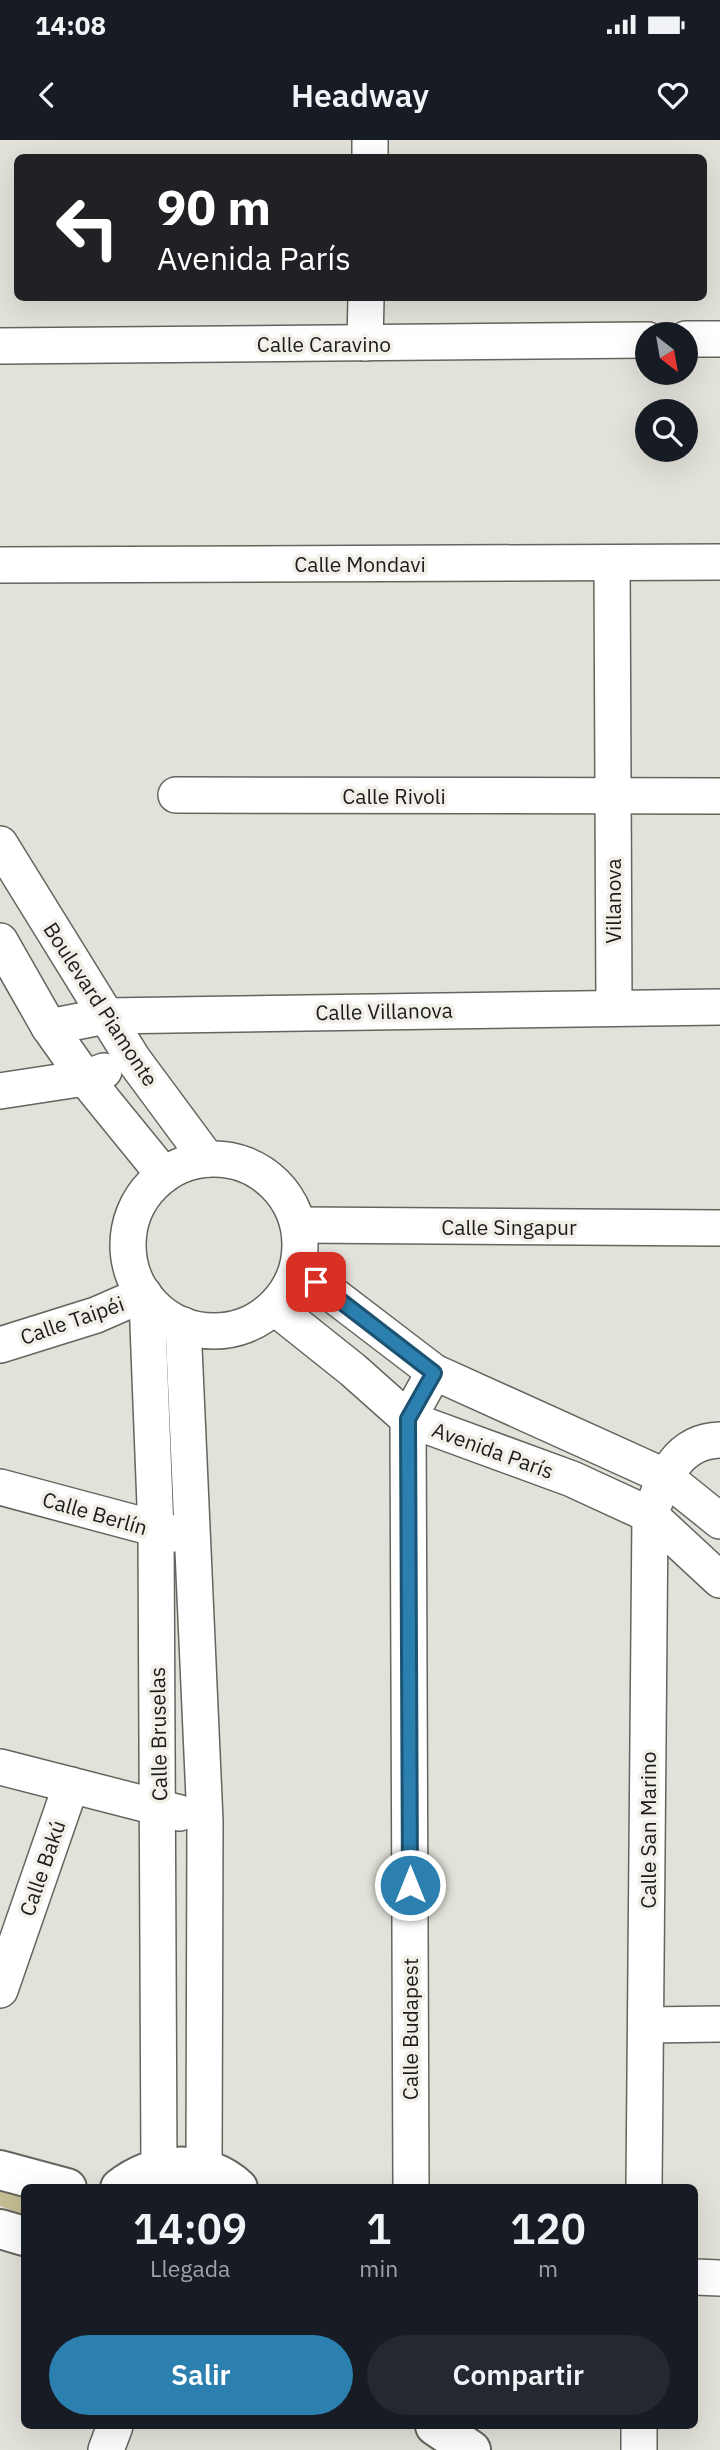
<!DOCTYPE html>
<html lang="es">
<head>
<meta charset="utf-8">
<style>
  body { margin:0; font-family:"IBM Plex Sans",sans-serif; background:#242831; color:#f1f3f6; height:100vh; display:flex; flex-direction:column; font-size:26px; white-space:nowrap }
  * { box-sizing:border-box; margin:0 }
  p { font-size:23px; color:#9ea1a6 }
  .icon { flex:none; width:38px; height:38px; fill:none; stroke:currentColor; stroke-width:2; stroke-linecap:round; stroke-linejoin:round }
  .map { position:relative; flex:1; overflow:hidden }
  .sheet { position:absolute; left:21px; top:2044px; width:677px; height:245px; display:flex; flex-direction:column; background:#171b24; border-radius:10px; box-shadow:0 7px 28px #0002 }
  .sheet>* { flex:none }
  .banner { position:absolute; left:14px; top:14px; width:693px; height:147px; border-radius:10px; box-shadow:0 7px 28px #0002; background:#202124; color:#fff; overflow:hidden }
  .needle { width:46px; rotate:149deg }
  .controls { position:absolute; left:635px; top:182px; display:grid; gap:14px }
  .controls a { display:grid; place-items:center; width:63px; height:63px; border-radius:50%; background:#171b24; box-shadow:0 7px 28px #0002; font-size:35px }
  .pin { position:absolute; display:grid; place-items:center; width:60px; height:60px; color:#fff; margin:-30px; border-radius:14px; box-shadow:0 4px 10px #0006 }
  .me { position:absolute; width:77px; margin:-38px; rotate:0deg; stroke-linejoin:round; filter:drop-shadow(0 0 5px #0008) }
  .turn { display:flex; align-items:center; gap:24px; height:147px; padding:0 28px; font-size:32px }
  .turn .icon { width:91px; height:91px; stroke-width:2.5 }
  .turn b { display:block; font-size:49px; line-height:60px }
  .eta { display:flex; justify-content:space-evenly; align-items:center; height:119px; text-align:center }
  .eta b { font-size:42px; font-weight:600; line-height:49px }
  .cta { display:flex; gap:14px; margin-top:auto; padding:14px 28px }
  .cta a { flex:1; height:80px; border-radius:42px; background:#2b80b0; color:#fff; font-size:28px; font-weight:600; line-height:80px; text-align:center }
  .cta a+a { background:#242831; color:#f1f3f6 }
  .status { display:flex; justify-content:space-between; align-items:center; height:49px; padding:0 35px; background:#171b24; direction:ltr }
  .status svg { height:19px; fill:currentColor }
  header { display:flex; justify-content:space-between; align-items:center; height:91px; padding:0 28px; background:#171b24; font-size:32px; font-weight:600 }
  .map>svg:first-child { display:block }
  .green { fill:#c5be93 }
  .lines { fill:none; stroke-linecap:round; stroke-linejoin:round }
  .minor-casing { stroke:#65645e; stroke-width:38 }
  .secondary-casing { stroke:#65645e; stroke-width:42 }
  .minor { stroke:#fff; stroke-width:35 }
  .secondary { stroke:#fff; stroke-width:38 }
  .route-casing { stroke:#1c5372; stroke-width:18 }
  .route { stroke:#2b80b0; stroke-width:12 }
  .labels { text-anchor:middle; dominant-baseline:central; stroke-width:7; stroke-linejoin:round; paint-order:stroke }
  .street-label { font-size:21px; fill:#1c1c19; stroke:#f1efe8 }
</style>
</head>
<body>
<div class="status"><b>14:08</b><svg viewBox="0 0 49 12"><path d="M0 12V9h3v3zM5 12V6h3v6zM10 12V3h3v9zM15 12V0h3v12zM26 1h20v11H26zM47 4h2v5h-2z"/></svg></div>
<header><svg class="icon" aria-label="back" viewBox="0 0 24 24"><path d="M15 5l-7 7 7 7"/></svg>Headway<svg class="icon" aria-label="heart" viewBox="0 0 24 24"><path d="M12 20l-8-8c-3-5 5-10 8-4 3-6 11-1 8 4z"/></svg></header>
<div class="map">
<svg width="720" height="2310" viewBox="0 0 720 2310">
  <rect width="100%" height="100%" fill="#e3e2da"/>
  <path class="green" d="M0,2050L24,2057V2075L0,2066Z"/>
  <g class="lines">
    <defs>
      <g id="minor">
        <path d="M370,18V0"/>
        <path d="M686,199H720"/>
        <path d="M365,203L366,158"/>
        <path d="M0,206L648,200"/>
        <path d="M612,423L614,866"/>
        <path d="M0,425L720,422"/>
        <path d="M176,655L720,656"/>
        <path d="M0,704L133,919L207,1019"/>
        <path d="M0,801L49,887L85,938L164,1035"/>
        <path d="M49,887L106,876L720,867"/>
        <path d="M0,951L85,938L104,931"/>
        <circle cx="214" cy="1105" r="86"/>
        <path d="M299,1085L720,1088"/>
        <path d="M298,1128L434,1232L664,1336L720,1381"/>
        <path d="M147,1159L156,1391L159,2028"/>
        <path d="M274,1167L353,1230L408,1279L572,1339L650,1375L720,1440"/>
        <path d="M183,1185L205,1681L204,2029"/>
        <path d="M0,1205L96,1175L144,1154"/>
        <path d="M0,1347L176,1394"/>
        <path d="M0,1627L180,1673"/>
        <path d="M0,1850L71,1645"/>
        <path d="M647,1885L720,1884"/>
        <path d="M411,2048L408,1279L434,1232"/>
        <path d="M644,2048L650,1375C663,1340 676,1301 720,1300"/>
        <path d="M695,2137L720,2138"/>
        <path d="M106,2310L115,2286"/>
        <path d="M639,2310V2286"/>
      </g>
      <g id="secondary">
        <path d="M0,2030L67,2048"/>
        <path d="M120,2048C153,2021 205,2018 238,2048"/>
        <path d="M0,2089L24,2096"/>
        <path d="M435,2286L471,2310"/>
      </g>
    </defs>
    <use href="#minor" class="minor-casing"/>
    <use href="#secondary" class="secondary-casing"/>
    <use href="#minor" class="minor"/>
    <use href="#secondary" class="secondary"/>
  </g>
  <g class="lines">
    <defs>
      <path id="route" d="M316,1142L434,1233L408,1279L410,1745"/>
    </defs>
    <use href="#route" class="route-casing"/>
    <use href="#route" class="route"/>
  </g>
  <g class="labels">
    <g class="street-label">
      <text x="324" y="204">Calle Caravino</text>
      <text x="360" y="424">Calle Mondavi</text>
      <text x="394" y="656">Calle Rivoli</text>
      <text transform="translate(613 761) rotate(-90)">Villanova</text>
      <text transform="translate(101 864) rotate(57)">Boulevard Piamonte</text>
      <text transform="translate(384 871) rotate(-1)">Calle Villanova</text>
      <text x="509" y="1087">Calle Singapur</text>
      <text transform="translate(72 1180) rotate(-19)">Calle Taipéi</text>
      <text transform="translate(493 1310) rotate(20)">Avenida París</text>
      <text transform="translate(95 1373) rotate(16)">Calle Berlín</text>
      <text transform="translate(158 1594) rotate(-91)">Calle Bruselas</text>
      <text transform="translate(648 1690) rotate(-90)">Calle San Marino</text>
      <text transform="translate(42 1728) rotate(-71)">Calle Bakú</text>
      <text transform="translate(410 1889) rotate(-90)">Calle Budapest</text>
    </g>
  </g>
</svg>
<div class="controls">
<a><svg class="needle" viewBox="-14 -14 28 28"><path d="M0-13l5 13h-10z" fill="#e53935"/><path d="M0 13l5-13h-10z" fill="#9ea1a6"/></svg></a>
<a><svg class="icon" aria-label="search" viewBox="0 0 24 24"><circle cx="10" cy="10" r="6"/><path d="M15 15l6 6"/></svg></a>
</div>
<div class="pin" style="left:316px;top:1142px;background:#d93025"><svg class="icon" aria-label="arrive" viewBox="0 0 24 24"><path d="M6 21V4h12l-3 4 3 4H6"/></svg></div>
<svg class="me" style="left:410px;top:1745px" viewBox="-20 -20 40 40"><circle r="17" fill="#2b80b0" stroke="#fff" stroke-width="3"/><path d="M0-11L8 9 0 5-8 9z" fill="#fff"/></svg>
<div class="banner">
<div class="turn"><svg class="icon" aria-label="left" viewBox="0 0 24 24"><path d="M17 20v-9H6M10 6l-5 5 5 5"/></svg><div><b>90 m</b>Avenida París</div></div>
</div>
<section class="sheet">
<div class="eta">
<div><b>14:09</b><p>Llegada</p></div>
<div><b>1</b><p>min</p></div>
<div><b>120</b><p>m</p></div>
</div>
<div class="cta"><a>Salir</a><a>Compartir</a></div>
</section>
</div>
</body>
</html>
